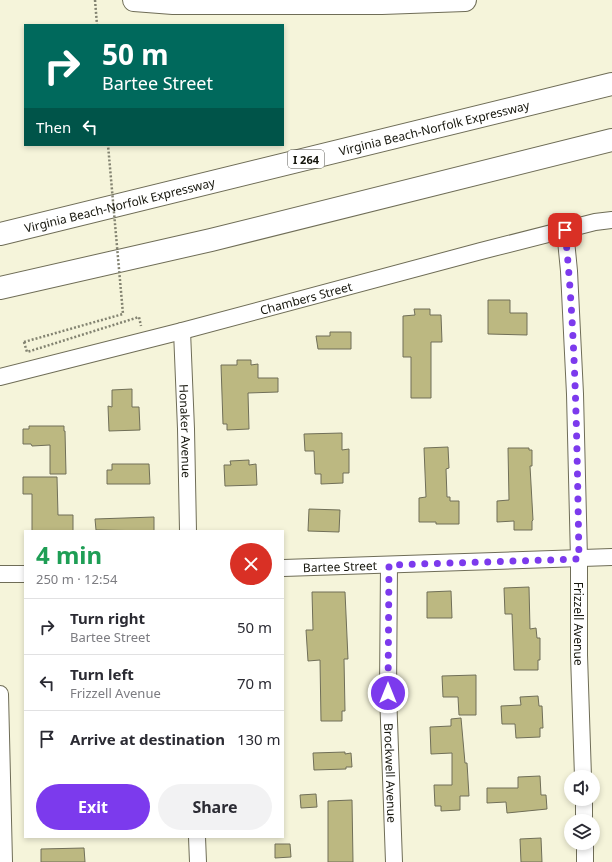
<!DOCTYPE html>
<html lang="en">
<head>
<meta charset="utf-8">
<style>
  body { margin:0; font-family:"Noto Sans",sans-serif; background:#f2f2f3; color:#2b2b33; height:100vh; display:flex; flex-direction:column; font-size:15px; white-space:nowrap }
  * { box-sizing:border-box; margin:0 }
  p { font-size:13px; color:#7c7c81 }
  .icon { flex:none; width:22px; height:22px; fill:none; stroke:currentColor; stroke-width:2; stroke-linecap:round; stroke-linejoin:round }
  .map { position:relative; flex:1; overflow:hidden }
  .details { position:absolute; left:24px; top:530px; width:260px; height:308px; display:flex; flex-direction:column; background:#fff; border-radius:0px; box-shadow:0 2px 6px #0003 }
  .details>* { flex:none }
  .banner { position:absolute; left:24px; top:24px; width:260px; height:122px; border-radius:0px; box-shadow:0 2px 6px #0003; background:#00695c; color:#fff; overflow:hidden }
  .tools { position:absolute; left:564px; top:770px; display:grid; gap:8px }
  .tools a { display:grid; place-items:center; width:36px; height:36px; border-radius:50%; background:#fff; box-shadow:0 2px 6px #0003; font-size:20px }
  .pin { position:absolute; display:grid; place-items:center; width:34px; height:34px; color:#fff; margin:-17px; border-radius:8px; box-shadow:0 2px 6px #0006 }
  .me { position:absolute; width:44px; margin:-22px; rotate:0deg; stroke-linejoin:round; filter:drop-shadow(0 0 3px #0008) }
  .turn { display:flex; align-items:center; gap:14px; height:84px; padding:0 12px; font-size:18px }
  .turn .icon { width:52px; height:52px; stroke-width:2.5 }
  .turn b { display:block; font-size:28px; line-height:34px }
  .then { display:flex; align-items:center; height:38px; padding:0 12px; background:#0003; gap:8px; font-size:15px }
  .round { display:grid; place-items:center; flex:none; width:42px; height:42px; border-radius:21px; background:#f2f2f3 }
  .summary { display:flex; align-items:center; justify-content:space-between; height:68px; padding:0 12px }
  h1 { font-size:24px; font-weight:700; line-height:30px; color:#1e9e55 }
  .action { display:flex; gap:8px; margin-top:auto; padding:8px 12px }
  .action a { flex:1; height:46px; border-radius:24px; background:#7c3aed; color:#fff; font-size:16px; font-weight:700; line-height:46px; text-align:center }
  .action a+a { background:#f2f2f3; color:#2b2b33 }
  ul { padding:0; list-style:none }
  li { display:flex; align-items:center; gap:12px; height:56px; padding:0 12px; border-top:1px solid #e1e1e2 }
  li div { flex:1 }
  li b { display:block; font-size:15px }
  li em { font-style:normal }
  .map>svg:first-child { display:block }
  .building { fill:#bcb881; stroke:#706f58 }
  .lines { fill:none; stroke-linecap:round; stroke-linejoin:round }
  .minor-casing { stroke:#6f6d57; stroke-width:18 }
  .highway-casing { stroke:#6f6d57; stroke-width:24 }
  .path { stroke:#838371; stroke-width:2.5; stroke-dasharray:2 2; stroke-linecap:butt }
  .minor { stroke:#fff; stroke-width:16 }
  .highway { stroke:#fff; stroke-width:22 }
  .path-bridge { stroke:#838371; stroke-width:2.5; stroke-dasharray:2 2; stroke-linecap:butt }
  .route { stroke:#7c3aed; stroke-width:7; stroke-dasharray:0 12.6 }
  .labels { text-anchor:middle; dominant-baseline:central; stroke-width:3; stroke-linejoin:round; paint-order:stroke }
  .shield { fill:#fff; stroke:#5b5b55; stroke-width:1 }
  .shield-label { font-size:11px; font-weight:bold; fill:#15150c }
  .street-label { font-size:12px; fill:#15150c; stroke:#fff }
</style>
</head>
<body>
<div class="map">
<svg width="612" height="862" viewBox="0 0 612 862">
  <rect width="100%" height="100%" fill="#f5f4da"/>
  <g class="building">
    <path d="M488,300H510V313H527V335L488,334Z"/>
    <path d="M414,309H430V315H441L442,342H431V398H411V357H403V316L415,315Z"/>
    <path d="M330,332H351V349H318L316,336H330Z"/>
    <path d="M237,360H251V365L258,364V378H278V392L248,393L249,429L227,430V424H223L221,365H237Z"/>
    <path d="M132,389V407H139L140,430L109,431L108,406L112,407V390Z"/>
    <path d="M29,426H64V431H65L66,474H50V445L32,446L31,444H23V429H29Z"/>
    <path d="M342,433V450L349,449V473H343V483L321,484V474H315L314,451H305L304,434Z"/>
    <path d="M448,447L449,468L446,469L447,497H450V501H459V524H436V522H419V498L426,497L424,448Z"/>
    <path d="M508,448H529V450H532V466H530L533,520L532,521V530H514V521L497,522V501L509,500Z"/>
    <path d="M249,460V465L256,464L257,485L225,486L224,465H231L230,461Z"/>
    <path d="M112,464H149L150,484H107V470H112Z"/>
    <path d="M23,477H57L58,515H73V531H32V494H23Z"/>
    <path d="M309,509L340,510L339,532L308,531Z"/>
    <path d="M154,517V531L96,530L95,519Z"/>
    <path d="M529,587L530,629L536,628L537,638H540V660H538V670H514L512,614H505L504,588Z"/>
    <path d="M451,591L452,618H427V592Z"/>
    <path d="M312,592H345L348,659H344L345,711H342V721H321L320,660L308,661L306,630H313Z"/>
    <path d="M476,675V715H459L458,697H443L442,676Z"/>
    <path d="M538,696L539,706H542L543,728H540V737L516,738L515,724H502L501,706L521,705L520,697Z"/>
    <path d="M461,718L465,763H467L469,796H460V810L441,811V806H435L434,785H452V753L431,754L430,727L451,726V719Z"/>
    <path d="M345,752V754L351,753L352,767H346V769L314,770L313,753Z"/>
    <path d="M540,776L541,795H546L547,809L507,813L506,802L487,803V788H518V777Z"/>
    <path d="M316,794L317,807L301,808L300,795Z"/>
    <path d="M352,800L353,862H328V801Z"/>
    <path d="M541,838L542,862H521L520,839Z"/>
    <path d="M275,844H290L291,857L275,858Z"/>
    <path d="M84,848L85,862H41V849Z"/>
  </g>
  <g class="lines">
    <defs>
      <g id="minor">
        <path id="s1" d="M565,230L569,271L575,394L579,559V655L583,777"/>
        <path id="s2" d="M182,331L186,429L188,531"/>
        <path id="s3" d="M0,377L182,331L481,251L595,222L612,220"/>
        <path id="s4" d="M389,565L388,693L394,862"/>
        <path id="s5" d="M283,568L612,557"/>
        <path d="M0,574H25"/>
        <path d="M0,694L4,862"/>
        <path d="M584,799V821"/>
        <path d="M197,837L198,862"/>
        <path d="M585,843V862"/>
      </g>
      <g id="highway">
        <path d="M134,0L173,3H382L465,0"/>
        <path id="s6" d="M0,234L612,84"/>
        <path d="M0,288L211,240L612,140"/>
      </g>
    </defs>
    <use href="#minor" class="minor-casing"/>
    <use href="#highway" class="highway-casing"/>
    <g class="path">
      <path d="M95,0L97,25"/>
      <path d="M24,342L27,352L139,317L141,326"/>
    </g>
    <use href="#minor" class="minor"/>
    <use href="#highway" class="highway"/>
    <path class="path-bridge" d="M24,342L123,314L108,145"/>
  </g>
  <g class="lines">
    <path class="route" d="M388,693L389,565L579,559C577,449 576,339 565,230"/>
  </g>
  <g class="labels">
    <rect class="shield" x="288" y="150" width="36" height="18" rx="3"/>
    <g class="shield-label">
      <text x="306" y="159">I 264</text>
    </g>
    <g class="street-label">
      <text stroke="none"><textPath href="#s6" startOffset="447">Virginia Beach-Norfolk Expressway</textPath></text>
      <text stroke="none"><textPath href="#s6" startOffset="123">Virginia Beach-Norfolk Expressway</textPath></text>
      <text stroke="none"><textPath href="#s3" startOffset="316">Chambers Street</textPath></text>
      <text stroke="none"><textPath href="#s2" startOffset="100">Honaker Avenue</textPath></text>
      <text stroke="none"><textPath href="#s5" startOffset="57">Bartee Street</textPath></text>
      <text stroke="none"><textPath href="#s1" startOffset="394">Frizzell Avenue</textPath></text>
      <text stroke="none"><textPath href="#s4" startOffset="208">Brockwell Avenue</textPath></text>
    </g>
  </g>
</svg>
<div class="tools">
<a><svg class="icon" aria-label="sound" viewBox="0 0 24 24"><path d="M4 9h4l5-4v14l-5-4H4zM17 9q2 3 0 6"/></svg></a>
<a><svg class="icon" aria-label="layers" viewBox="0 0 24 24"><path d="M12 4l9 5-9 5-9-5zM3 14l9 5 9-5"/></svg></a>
</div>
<div class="pin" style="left:565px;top:230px;background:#d93025"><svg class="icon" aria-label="arrive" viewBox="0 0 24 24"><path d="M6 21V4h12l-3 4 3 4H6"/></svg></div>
<svg class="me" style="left:388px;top:693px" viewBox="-20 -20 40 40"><circle r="17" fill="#7c3aed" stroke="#fff" stroke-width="3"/><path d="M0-11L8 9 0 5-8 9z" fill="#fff"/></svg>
<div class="banner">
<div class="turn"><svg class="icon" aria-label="right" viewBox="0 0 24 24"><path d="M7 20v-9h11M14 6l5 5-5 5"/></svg><div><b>50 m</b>Bartee Street</div></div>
<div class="then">Then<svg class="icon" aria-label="left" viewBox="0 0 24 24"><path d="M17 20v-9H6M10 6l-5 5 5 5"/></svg></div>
</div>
<section class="details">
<div class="summary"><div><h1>4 min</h1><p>250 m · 12:54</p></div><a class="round" style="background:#d93025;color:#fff"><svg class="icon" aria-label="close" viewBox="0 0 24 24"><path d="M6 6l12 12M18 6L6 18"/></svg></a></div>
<ul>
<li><svg class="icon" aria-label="right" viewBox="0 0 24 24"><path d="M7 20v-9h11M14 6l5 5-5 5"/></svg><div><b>Turn right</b><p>Bartee Street</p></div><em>50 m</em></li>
<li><svg class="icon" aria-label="left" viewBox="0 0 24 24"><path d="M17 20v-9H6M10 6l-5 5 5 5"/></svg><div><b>Turn left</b><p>Frizzell Avenue</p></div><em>70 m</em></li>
<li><svg class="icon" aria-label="arrive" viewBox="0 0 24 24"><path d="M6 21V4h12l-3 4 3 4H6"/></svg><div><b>Arrive at destination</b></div><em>130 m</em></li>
</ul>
<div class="action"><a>Exit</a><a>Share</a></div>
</section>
</div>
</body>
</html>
